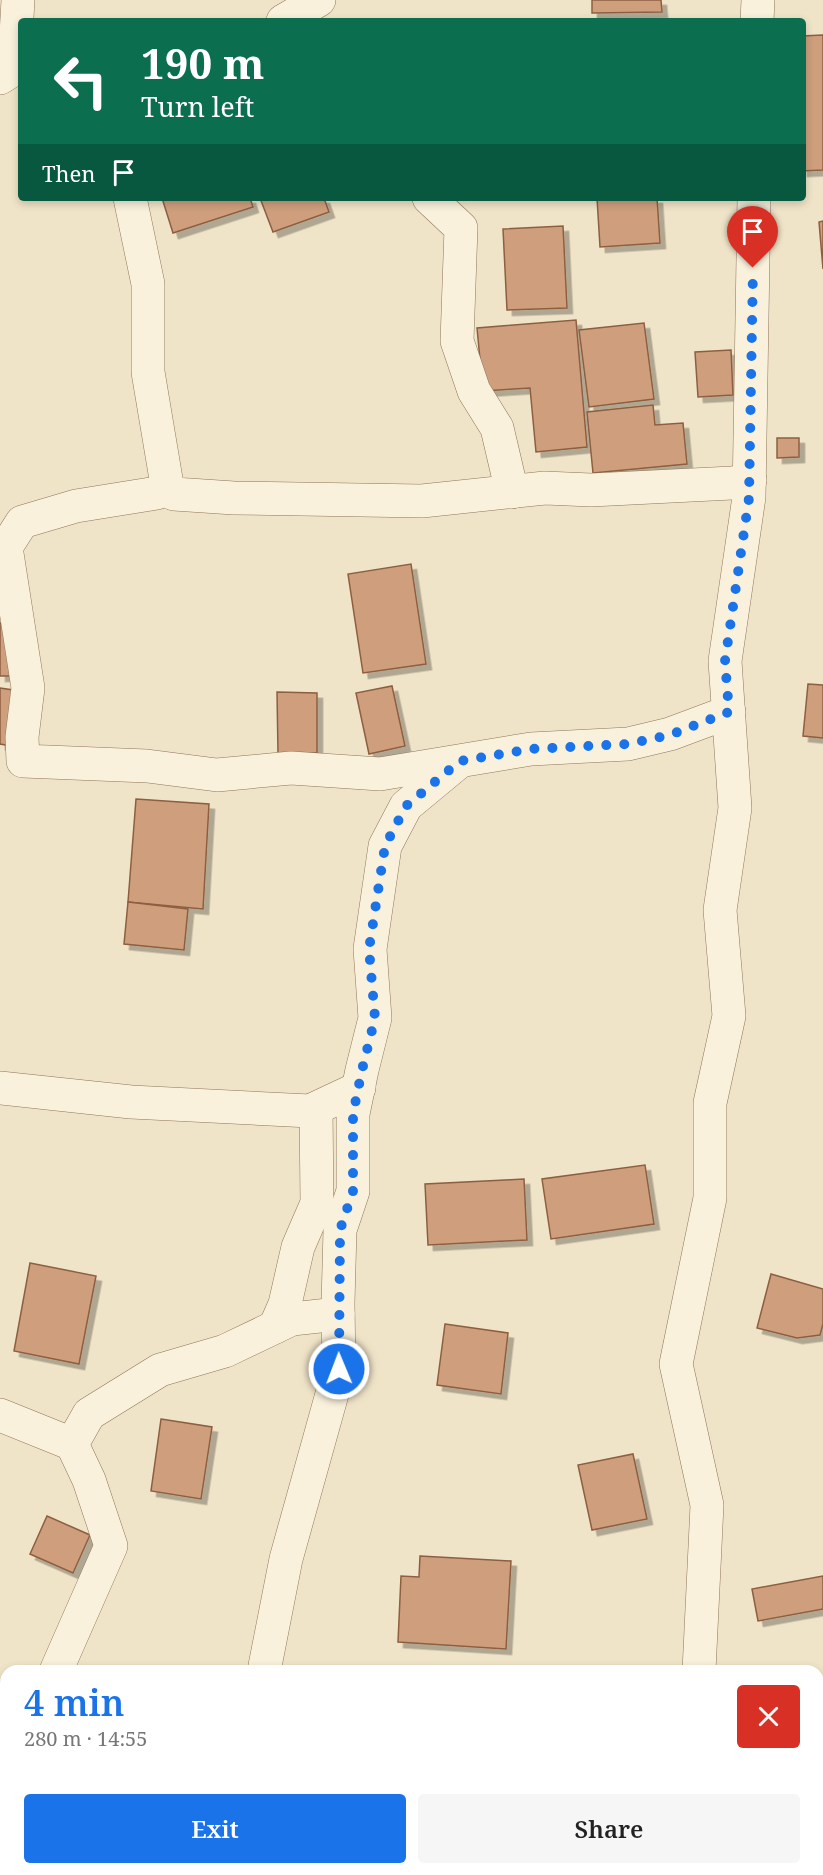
<!DOCTYPE html>
<html lang="en">
<head>
<meta charset="utf-8">
<style>
  body { margin:0; font-family:"Noto Serif",serif; background:#f6f6f6; color:#222; height:100vh; display:flex; flex-direction:column; font-size:22px; white-space:nowrap }
  * { box-sizing:border-box; margin:0 }
  p { font-size:20px; color:#767676 }
  .icon { flex:none; width:33px; height:33px; fill:none; stroke:currentColor; stroke-width:2; stroke-linecap:round; stroke-linejoin:round }
  .map { position:relative; flex:1; overflow:hidden }
  .side { position:absolute; left:0px; top:1665px; width:824px; height:210px; display:flex; flex-direction:column; background:#fff; border-radius:18px 18px 0 0; box-shadow:0 3px 9px #0003 }
  .side>* { flex:none }
  .top-card { position:absolute; left:18px; top:18px; width:788px; height:183px; border-radius:6px; box-shadow:0 3px 9px #0003; background:#0b6e4f; color:#fff; overflow:hidden }
  .pin { position:absolute; display:grid; place-items:center; width:51px; height:51px; color:#fff; margin:-62px -26px; border-radius:50% 50% 50% 0; rotate:-45deg; box-shadow:0 0 6px #0007 }
  .pin .icon { rotate:45deg }
  .me { position:absolute; width:66px; margin:-33px; rotate:359deg; stroke-linejoin:round; filter:drop-shadow(0 0 4px #0008) }
  .turn { display:flex; align-items:center; gap:21px; height:126px; padding:0 24px; font-size:27px }
  .turn .icon { width:78px; height:78px; stroke-width:2.5 }
  .turn b { display:block; font-size:42px; line-height:51px }
  .then { display:flex; align-items:center; height:57px; padding:0 24px; background:#0003; gap:12px; font-size:22px }
  .round { display:grid; place-items:center; flex:none; width:63px; height:63px; border-radius:6px; background:#f6f6f6 }
  .overview { display:flex; align-items:center; justify-content:space-between; height:102px; padding:0 24px }
  h1 { font-size:36px; font-weight:600; line-height:45px; color:#1a73e8 }
  .button { display:flex; gap:12px; margin-top:auto; padding:12px 24px }
  .button a { flex:1; height:69px; border-radius:6px; background:#1a73e8; color:#fff; font-size:24px; font-weight:600; line-height:69px; text-align:center }
  .button a+a { background:#f6f6f6; color:#222 }
  .map>svg:first-child { display:block }
  .building { fill:#cf9f7d; stroke:#8d5f41; stroke-width:1.5; filter:url(#shadow) }
  .lines { fill:none; stroke-linecap:round; stroke-linejoin:round }
  .minor-casing { stroke:#8d765c; stroke-width:34 }
  .minor { stroke:#faf1dc; stroke-width:33 }
  .route { stroke:#1a73e8; stroke-width:10; stroke-dasharray:0 18 }
</style>
</head>
<body>
<div class="map">
<svg width="823" height="1875" viewBox="0 0 823 1875">
  <defs>
    <filter id="shadow"><feDropShadow dx="5.5" dy="5.5" stdDeviation="0" flood-color="#0004"/></filter>
  </defs>
  <rect width="100%" height="100%" fill="#f0e4c8"/>
  <g class="building">
    <path d="M592,0H661L662,12L592,13Z"/>
    <path d="M823,35V170L802,171V36Z"/>
    <path d="M162,198H250L253,207L173,233Z"/>
    <path d="M260,198H324L329,212L273,232Z"/>
    <path d="M597,198H657L660,243L600,247Z"/>
    <path d="M823,221V269L819,222Z"/>
    <path d="M563,226L567,308L507,310L503,229Z"/>
    <path d="M576,320L587,447L536,452L530,388L483,391L477,328Z"/>
    <path d="M644,323L654,399L589,407L579,330Z"/>
    <path d="M731,350L733,395L698,397L695,352Z"/>
    <path d="M653,405L655,425L683,423L687,464L593,473L587,412Z"/>
    <path d="M777,438H799V457L777,458Z"/>
    <path d="M411,564L426,664L363,673L348,574Z"/>
    <path d="M0,623H11L10,676H0Z"/>
    <path d="M808,684L823,685V738L803,736Z"/>
    <path d="M392,686L405,746L369,754L356,693Z"/>
    <path d="M0,688L20,691L11,746L0,744Z"/>
    <path d="M277,692L317,693V753H278Z"/>
    <path d="M136,799L209,804L203,909L128,902Z"/>
    <path d="M128,902L188,909L184,950L124,944Z"/>
    <path d="M645,1165L654,1224L551,1239L542,1179Z"/>
    <path d="M524,1179L527,1240L428,1245L425,1184Z"/>
    <path d="M30,1263L96,1276L79,1364L14,1351Z"/>
    <path d="M771,1274L823,1289V1324L820,1335L797,1338L757,1328Z"/>
    <path d="M445,1324L508,1333L501,1394L437,1385Z"/>
    <path d="M161,1419L212,1427L201,1499L151,1491Z"/>
    <path d="M633,1454L647,1519L592,1530L578,1465Z"/>
    <path d="M47,1516L90,1535L73,1573L30,1554Z"/>
    <path d="M420,1556L511,1561L506,1649L398,1642L401,1576L419,1577Z"/>
    <path d="M823,1576V1609L758,1621L752,1589Z"/>
    <path d="M0,1776H3L2,1861H0Z"/>
    <path d="M302,1869H385L383,1875H303Z"/>
  </g>
  <g class="lines">
    <defs>
      <g id="minor">
        <path d="M283,21L319,0"/>
        <path d="M757,21L758,0"/>
        <path d="M0,78L14,69L18,0"/>
        <path d="M130,198L148,284V372L167,485L157,493L76,506L22,522L6,547L28,688L22,737L23,761L147,766L217,775L291,768L380,774L531,749L628,744L670,734L729,712"/>
        <path d="M429,198L461,228L457,341L474,391L497,428L512,492"/>
        <path d="M167,485L174,494L234,498L422,501L545,488L591,490L732,483L750,480"/>
        <path d="M0,1088L131,1102L310,1111L359,1088"/>
        <path d="M275,1327L285,1304L298,1247L317,1203L316,1109"/>
        <path d="M0,1415L72,1444"/>
        <path d="M56,1671L111,1546L89,1480L72,1444L89,1414L160,1370L225,1351L292,1319L338,1314"/>
        <path d="M264,1671L286,1559L339,1369L338,1303L340,1230L353,1191V1114L362,1070L375,1018L370,949L385,846L406,806L459,762"/>
        <path d="M699,1671L707,1505L676,1364L710,1198V1103L729,1016L720,910L735,808L725,661L749,497L754,198"/>
        <path d="M25,1869L26,1875"/>
      </g>
    </defs>
    <use href="#minor" class="minor-casing"/>
    <use href="#minor" class="minor"/>
  </g>
  <g class="lines">
    <path class="route" d="M339,1369L340,1230L353,1191V1114L362,1070L375,1018L369,949L385,846L406,806L460,761L531,749L628,744L670,735L729,712L725,661L749,498L753,268"/>
  </g>
</svg>
<div class="pin" style="left:753px;top:268px;background:#d93025"><svg class="icon" aria-label="arrive" viewBox="0 0 24 24"><path d="M6 21V4h12l-3 4 3 4H6"/></svg></div>
<svg class="me" style="left:339px;top:1369px" viewBox="-20 -20 40 40"><circle r="17" fill="#1a73e8" stroke="#fff" stroke-width="3"/><path d="M0-11L8 9 0 5-8 9z" fill="#fff"/></svg>
<div class="top-card">
<div class="turn"><svg class="icon" aria-label="left" viewBox="0 0 24 24"><path d="M17 20v-9H6M10 6l-5 5 5 5"/></svg><div><b>190 m</b>Turn left</div></div>
<div class="then">Then<svg class="icon" aria-label="arrive" viewBox="0 0 24 24"><path d="M6 21V4h12l-3 4 3 4H6"/></svg></div>
</div>
<section class="side">
<div class="overview"><div><h1>4 min</h1><p>280 m · 14:55</p></div><a class="round" style="background:#d93025;color:#fff"><svg class="icon" aria-label="close" viewBox="0 0 24 24"><path d="M6 6l12 12M18 6L6 18"/></svg></a></div>
<div class="button"><a>Exit</a><a>Share</a></div>
</section>
</div>
</body>
</html>
